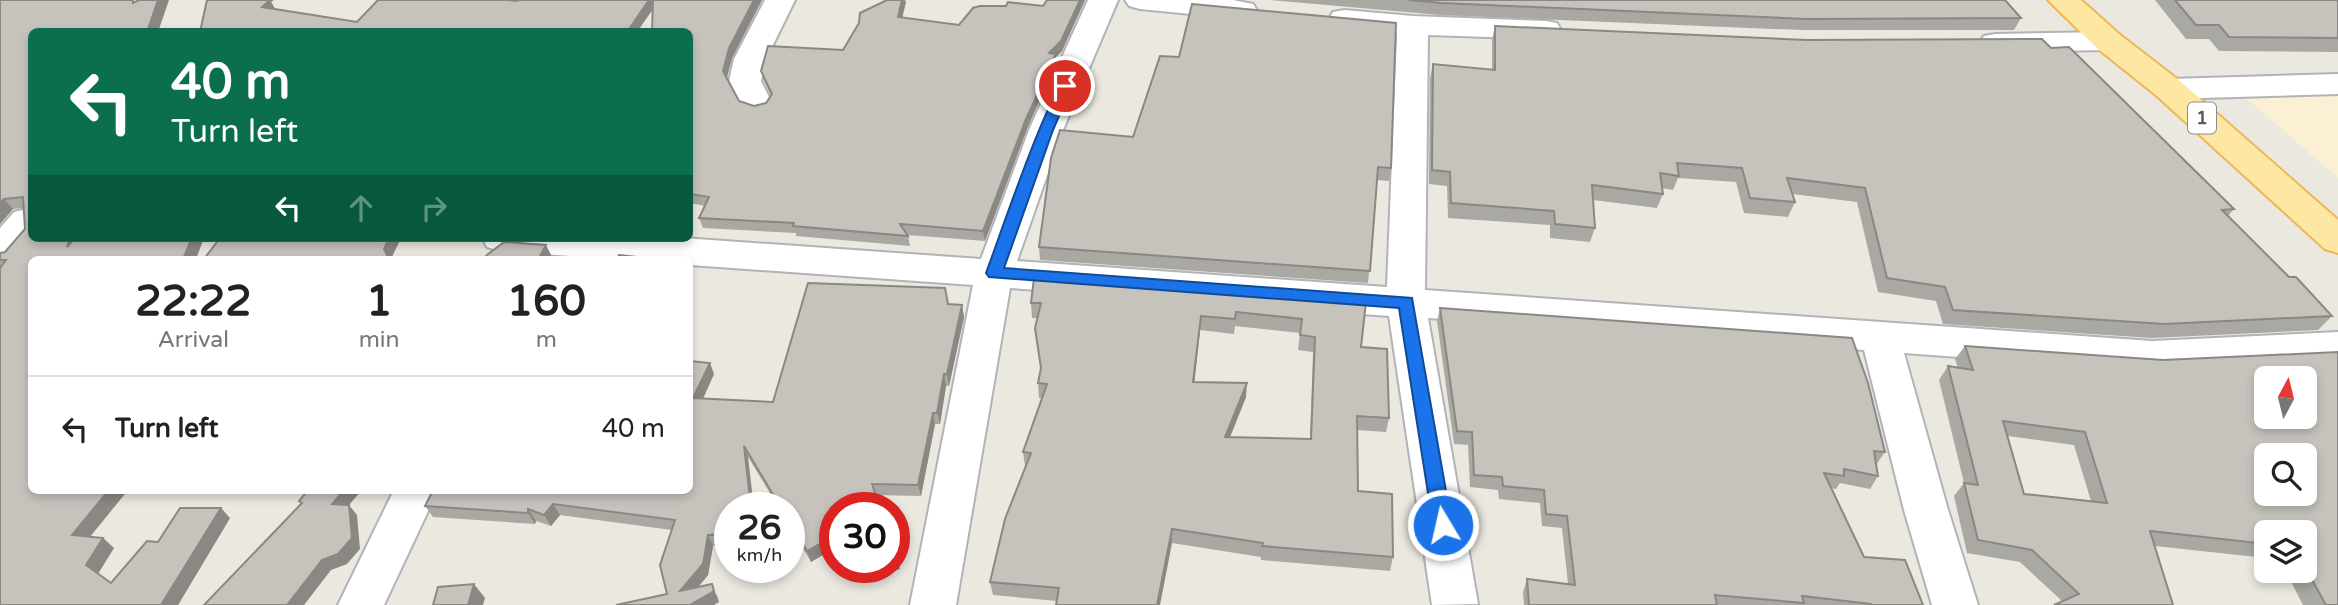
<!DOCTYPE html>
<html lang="en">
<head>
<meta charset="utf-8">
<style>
  body { margin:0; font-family:"Varela Round",sans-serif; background:#f6f6f6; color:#222; height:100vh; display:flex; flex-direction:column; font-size:26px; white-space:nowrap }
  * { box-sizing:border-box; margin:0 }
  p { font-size:23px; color:#767676 }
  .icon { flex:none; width:38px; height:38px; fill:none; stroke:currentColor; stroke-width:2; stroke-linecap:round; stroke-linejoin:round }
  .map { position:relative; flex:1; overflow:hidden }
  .side { position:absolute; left:28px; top:256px; width:665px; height:238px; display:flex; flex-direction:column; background:#fff; border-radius:10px; box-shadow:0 4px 10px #0003 }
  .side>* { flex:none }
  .banner { position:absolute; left:28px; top:28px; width:665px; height:214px; border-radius:10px; box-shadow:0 4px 10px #0003; background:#0b6e4f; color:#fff; overflow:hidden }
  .needle { width:46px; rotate:7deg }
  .buttons { position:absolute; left:2254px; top:366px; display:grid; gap:14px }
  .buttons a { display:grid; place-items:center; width:63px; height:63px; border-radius:10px; background:#fff; box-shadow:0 4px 10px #0003; font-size:35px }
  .speed { position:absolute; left:714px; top:492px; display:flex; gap:14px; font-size:35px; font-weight:700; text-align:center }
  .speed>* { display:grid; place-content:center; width:91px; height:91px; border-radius:50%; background:#fff; box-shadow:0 4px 10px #0003; line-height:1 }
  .speed small { font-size:18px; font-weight:400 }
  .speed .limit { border:10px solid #d22; background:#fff; color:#111 }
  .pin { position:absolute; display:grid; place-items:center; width:60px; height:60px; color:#fff; margin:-30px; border:4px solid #fff; border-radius:50%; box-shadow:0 2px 7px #0007 }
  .me { position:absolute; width:77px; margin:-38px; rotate:351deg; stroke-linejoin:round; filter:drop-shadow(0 0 5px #0008) }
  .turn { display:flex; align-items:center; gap:24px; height:147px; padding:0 28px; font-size:32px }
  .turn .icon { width:91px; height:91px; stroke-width:2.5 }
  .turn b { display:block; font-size:49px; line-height:60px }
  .lanes { display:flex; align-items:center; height:66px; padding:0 28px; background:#0003; justify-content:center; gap:35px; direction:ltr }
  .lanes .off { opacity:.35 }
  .eta { display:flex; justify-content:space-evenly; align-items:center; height:119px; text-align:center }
  .eta b { font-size:42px; font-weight:700; line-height:49px }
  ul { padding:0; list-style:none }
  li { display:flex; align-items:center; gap:21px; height:105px; padding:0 28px; border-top:2px solid #e0e0e0 }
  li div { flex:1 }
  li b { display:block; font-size:26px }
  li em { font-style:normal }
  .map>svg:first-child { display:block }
  .commercial { fill:#fcf0d4 }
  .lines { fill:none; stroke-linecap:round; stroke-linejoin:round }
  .minor-casing { stroke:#b1b3b7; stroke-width:4 }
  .major-casing { stroke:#edb657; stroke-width:4 }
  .minor { fill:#fff; fill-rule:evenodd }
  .major { fill:#fde7a3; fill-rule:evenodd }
  .wall { fill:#aaa8a3; fill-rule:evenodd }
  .shaded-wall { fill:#8b8884 }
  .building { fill:#c6c3bd; stroke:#8b8884; stroke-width:2; fill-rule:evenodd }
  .route { fill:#1a73e8; stroke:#114b97; stroke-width:2 }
  .labels { text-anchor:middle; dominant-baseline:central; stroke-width:5; stroke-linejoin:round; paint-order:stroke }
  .shield { fill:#fff; stroke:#8b8e90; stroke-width:2 }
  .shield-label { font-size:19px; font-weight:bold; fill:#595d61 }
</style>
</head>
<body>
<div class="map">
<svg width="2338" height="605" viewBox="0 0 2338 605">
  <rect width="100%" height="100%" fill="#ebe8e0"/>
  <path class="commercial" d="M2338,94V178L2244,96Z"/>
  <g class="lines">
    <defs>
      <g id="minor">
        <path d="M765,0H795L766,59L761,81L772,103L768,110L756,113L744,110L729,81L734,59Z"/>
        <path d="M1088,0H1118L1063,130L1017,261L1387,287L1397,33L1333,26L1329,19L1333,12L1344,10L1413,16L1546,21L1557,23L1561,30L1557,37L1546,39L1428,35L1425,290L2152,341L2338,332V362L2152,371L1904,353L1948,510L1978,605H1932L1904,510L1864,350L1428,318L1478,604L1432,605L1389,316L1010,288L956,605H910L973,285L690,265V259H613L500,251L487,247L482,238H683L981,259L1029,130Z"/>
        <path d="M1125,0H1233L1253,4L1257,10L1253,16L1242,19L1140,9L1129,6Z"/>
        <path d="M2108,32L2119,34L2124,41L2119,48L2108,50L1995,52L1984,50L1979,43L1984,36L1995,34Z"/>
        <path d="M2338,74V94L2169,99L2157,96L2153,89L2157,82L2169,79Z"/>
        <path d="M27,209L32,210L33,238L13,261L0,265V228L14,212Z"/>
        <path d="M394,490H438L384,605H338Z"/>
      </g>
      <path id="major" d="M2048,0H2081L2119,34L2181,82L2338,220V253L2325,249L2157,96L2097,48Z"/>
    </defs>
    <use href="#minor" class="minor-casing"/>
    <use href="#major" class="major-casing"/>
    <use href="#minor" class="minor"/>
    <use href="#major" class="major"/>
  </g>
  <g class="wall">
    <path d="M0,0L32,238V490H128L90,537L114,548L98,574L111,583L158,542L230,518L178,605H0V253L5,252L25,229L24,208L13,209L0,224Z"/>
    <path d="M762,0L732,58L727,78L739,101L754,106L766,103L771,96L764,81L761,71L843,50L887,0H905L902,18L959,25L1043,6L1047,0H1085L1062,51L1056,57V63L1027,129L985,241L908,235L910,246L796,236V233L703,228L699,218L705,206L690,203V32L653,9L637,32H200L271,2L275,9L357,22L517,1Z"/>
    <path d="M1270,0H2005L2021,18L2014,30H1801L1440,15Z"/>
    <path d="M2155,0H2338V52L2219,51L2209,39H2186Z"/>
    <path d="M1495,26L1807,40L2051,48L2234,209L2228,216L2289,277L2332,316L2318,330L2152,338L1943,324L1936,301L1878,292L1857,202L1792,194L1795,202L1788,217L1744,213L1736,182L1678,178L1673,190L1662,188L1663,194L1657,208L1593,200L1595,228L1590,242L1550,238V225L1448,218L1447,186L1429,184L1430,78L1433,64L1492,70V40Z"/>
    <path d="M1060,130L1391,168L1389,181L1377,180L1368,283L1040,260L1039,247Z"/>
    <path d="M1366,302L1361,347L1389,418L1386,432L1357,430L1358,491L1393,557L1390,571L1261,560V557L1172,543L1057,601L993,595L990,582L1026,466H1025L1023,452L1042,398H1039L1038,383L1041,369L1037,318H1032L1031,303ZM1235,326L1300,333L1298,350L1313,352L1310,439L1230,437L1246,397L1194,382L1200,330L1234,334Z"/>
    <path d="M948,304L962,305L964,317L949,386H946L940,424H935L921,496L875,495L811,562L789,525V508H779L748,457L730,508V545L713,546L708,575L698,587L717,595L719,602L667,594L672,530L560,515L551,526L536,521L535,524L433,517L425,506L690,490V361L714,374L703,398L773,402Z"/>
    <path d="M1440,308L1885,452L1876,465L1878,476L1870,489L1840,483L1836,489L1831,488L1864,557L1923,605H1524L1523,592L1527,579L1568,584L1562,528L1542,526L1540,503L1499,499L1498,490L1470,487L1468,445L1454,444L1437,321Z"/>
    <path d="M1965,346L2163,360L2338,352V605H2303L2285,570H2305V532H2266V558L2155,546L2173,605H2054L2062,601L2020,562L1967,553L1954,496L1964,483L1939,380L1948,366L1958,368L1955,359ZM2266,378H2305V416H2266ZM2008,436L2074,445L2091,501L2024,494ZM2266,455H2305V494H2266Z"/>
  </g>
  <g class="shaded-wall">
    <path d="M158,0H169L158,32H147Z"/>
    <path d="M258,0H274L271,2L276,10L268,17Z"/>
    <path d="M649,0H656L657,3L637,32H627Z"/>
    <path d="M754,0H762L732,58L726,80L723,71L729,48Z"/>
    <path d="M902,0H905L906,2L900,27L898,17Z"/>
    <path d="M1080,0H1085L1062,51L1056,57V63L1027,129L985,241L983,231L1049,53Z"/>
    <path d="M4,199L13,209L0,224V203Z"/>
    <path d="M192,238H204L196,259H183Z"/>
    <path d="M389,238H401L391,259H389L384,249Z"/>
    <path d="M546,245L552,257L551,259H539Z"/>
    <path d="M962,305L964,317L949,386L947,374Z"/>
    <path d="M1201,316L1200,330L1193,396V382Z"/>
    <path d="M710,363L714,374L698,410L693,398Z"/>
    <path d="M944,374L946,386L940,424L937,413Z"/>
    <path d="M1247,383L1246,397L1224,452L1225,437Z"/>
    <path d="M933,413L935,424L921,496L918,485Z"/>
    <path d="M744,446L748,457L754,508H751Z"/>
    <path d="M109,490H128L83,545L72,535Z"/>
    <path d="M344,490H362L349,505L357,515L360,549L347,564L331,570L304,605H287L322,560L332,504Z"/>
    <path d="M553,504L560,515L551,526L544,515Z"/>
    <path d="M221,508L230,518L178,605H161Z"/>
    <path d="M528,509L536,521L535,524L528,513Z"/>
    <path d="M1172,529V543L1160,605H1157Z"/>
    <path d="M708,535L713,546L708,575L686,602L680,591Z"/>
    <path d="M835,535V548L811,562L807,551Z"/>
    <path d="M103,538L114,548L97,575L86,565Z"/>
    <path d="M897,558L900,569L868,580L865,569L870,567H894V559Z"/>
    <path d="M474,584L485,598L483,605H468Z"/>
    <path d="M712,584L719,602L714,605H690Z"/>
  </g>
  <g class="building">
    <path d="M0,0H133V3L139,0H158L147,32H32V238H70L67,247L75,238H192L183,259H32V490H109L72,535L103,538L86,565L111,583L147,541L158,542L180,508H221L161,605H0V268L6,260H0V253L5,252L25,229L23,197L4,199L0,203Z"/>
    <path d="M207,0H270L262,7L357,22L378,0H507L517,1L518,0H649L627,32H200Z"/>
    <path d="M653,0H754L729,48L723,71L739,101L754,106L766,103L772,94L761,71L768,46L843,50L859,23L860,13L887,0H902L898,17L959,25L973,8L980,6H1006L1008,2L1043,6L1047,0H1080L1061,41L1049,53L1056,54L1026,119L983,231L900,224L908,236L793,226L794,223L699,218L709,197L690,194V111H691H690V32H652Z"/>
    <path d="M1409,0H2005L2021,18L1806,19L1442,3Z"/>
    <path d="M2175,0H2338V38L2229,37L2219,25H2196Z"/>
    <path d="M1192,4L1396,23L1391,168L1378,167L1370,271L1039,247L1051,158L1060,130L1133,137L1160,56L1179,57Z"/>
    <path d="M1495,26L1807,40L2042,39L2051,48L2069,47L2234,209L2222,210L2289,277H2296L2332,316L2164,324L1953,310L1945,287L1887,278L1865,188L1787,178L1795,202L1750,198L1742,168L1677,163L1679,176L1660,173L1663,194L1592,185L1595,228L1555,224L1554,211L1451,203L1450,172L1432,170L1433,64L1495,70Z"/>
    <path d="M220,238H389L384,249L389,259H204Z"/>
    <path d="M504,242L546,245L539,258L542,259H484L487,255Z"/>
    <path d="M619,255L655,259H617Z"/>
    <path d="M1034,278L1366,302L1361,347L1387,349L1389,418L1357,416L1358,491L1392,494L1393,557L1262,546L1263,543L1172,529L1157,605H1056L1059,588L990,582L1005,519L1031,453L1023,452L1047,384L1038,383L1041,368L1035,328L1041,303H1031ZM1236,312L1302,319L1300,335L1315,337L1311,439L1225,437L1247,383L1193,382L1201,316L1235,319Z"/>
    <path d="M808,283L945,288L948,304L962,305L947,374H944L937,413H933L918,485L872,484L880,508H835V535L807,551L789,521V508H781L744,446L751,508H730V534L708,535L703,564L680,591L712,584L714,591L690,605H616L667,594L660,565L675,520L553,504L544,515L528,509V513L425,506L433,490H690V361L710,363L693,398L773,402Z"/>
    <path d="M1440,308L1852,338L1868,383L1885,452L1874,451L1878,476L1844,469V476L1824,473L1864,557L1905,560L1923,605H1872L1871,604L1802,596L1804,603L1715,595L1717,605H1529L1527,579L1575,585L1567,516L1546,514L1544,490L1503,486L1502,477L1474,475L1472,432L1457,431Z"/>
    <path d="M1965,346L2163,360L2338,352V605H2326L2305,567V532H2266V544L2150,531L2173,605H2054L2079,594L2032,550L1978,540L1964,483L1978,485L1948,366L1973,370ZM2266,378H2305V416H2266ZM2003,421L2085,432L2107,503L2024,494ZM2266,455H2305V494H2266Z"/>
    <path d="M308,490H344L332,504L349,505L352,538L338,554L322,560L287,605H204L302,503L299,501Z"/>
    <path d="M474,584L468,605H433L438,587Z"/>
  </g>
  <path class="route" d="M1065,82L1072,86L1053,130L1004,268L1412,298L1452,525L1449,531L1443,533L1436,531L1433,525L1399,308L989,277L986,273C996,247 1050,87 1065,82Z"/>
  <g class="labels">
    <rect class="shield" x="2188" y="102.5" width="28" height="31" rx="5"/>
    <g class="shield-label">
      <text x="2202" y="118">1</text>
    </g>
  </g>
</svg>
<div class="buttons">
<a><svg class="needle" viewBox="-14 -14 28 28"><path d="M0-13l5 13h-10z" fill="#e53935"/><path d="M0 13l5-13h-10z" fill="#767676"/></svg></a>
<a><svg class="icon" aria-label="search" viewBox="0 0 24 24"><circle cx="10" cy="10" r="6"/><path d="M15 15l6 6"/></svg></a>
<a><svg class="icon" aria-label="layers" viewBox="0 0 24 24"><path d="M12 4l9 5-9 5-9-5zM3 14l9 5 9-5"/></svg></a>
</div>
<div class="speed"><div>26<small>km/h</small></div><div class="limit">30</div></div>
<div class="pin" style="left:1065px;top:86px;background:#d93025"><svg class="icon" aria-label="arrive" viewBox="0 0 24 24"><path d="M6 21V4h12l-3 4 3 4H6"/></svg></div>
<svg class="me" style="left:1443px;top:525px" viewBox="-20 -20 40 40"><circle r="17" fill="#1a73e8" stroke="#fff" stroke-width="3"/><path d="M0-11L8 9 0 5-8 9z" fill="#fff"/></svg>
<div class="banner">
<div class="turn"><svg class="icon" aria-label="left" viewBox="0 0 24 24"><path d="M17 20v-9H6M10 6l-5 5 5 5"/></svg><div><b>40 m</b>Turn left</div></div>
<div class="lanes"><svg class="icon" aria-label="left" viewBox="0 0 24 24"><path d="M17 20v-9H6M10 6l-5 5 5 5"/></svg><svg class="icon off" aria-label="ahead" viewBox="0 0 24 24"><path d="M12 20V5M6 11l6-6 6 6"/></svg><svg class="icon off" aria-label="right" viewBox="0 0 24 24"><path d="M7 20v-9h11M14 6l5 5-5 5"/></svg></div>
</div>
<section class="side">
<div class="eta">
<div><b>22:22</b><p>Arrival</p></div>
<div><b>1</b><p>min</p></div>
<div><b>160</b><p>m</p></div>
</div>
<ul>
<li><svg class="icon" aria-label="left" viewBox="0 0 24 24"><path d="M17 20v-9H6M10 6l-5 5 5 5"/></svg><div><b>Turn left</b></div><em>40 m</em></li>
</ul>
</section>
</div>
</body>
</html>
